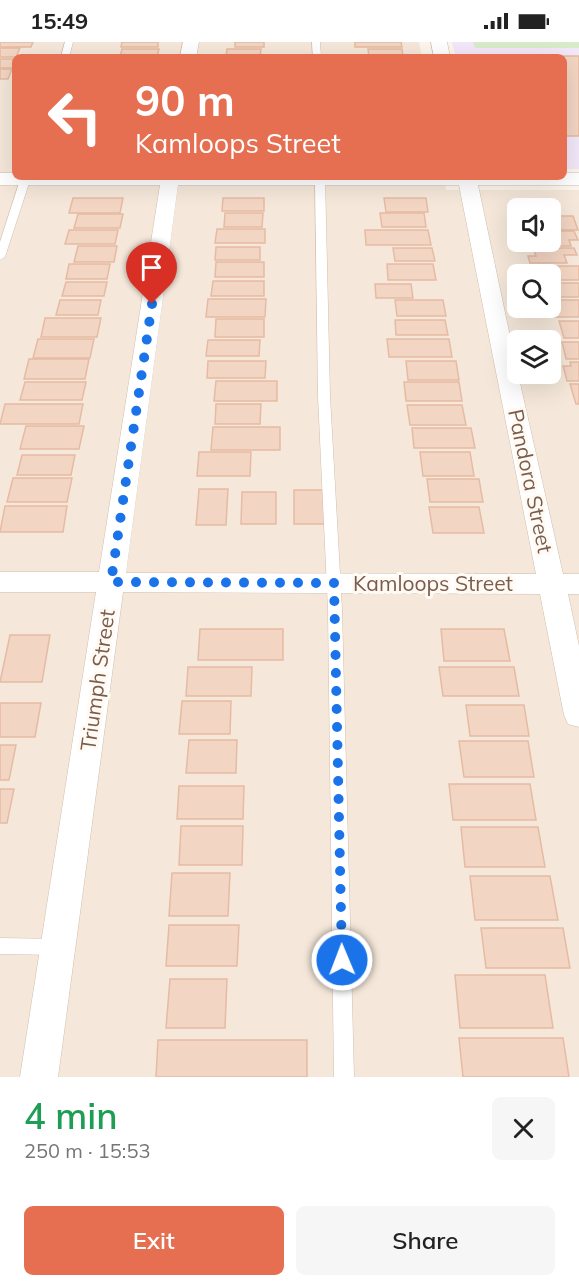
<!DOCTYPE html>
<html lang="en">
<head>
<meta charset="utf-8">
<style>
  body { margin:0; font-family:Mulish,sans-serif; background:#f6f6f6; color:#222; height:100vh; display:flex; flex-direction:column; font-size:22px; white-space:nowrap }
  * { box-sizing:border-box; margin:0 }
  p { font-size:20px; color:#767676 }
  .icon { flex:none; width:33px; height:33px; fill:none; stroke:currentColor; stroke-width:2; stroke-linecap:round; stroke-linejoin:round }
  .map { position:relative; height:1035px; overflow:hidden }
  .drawer { display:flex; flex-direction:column; background:#fff; flex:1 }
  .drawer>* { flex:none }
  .guide { position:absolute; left:12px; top:12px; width:555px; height:126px; border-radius:9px; box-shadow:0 6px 24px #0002; background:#e76f51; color:#fff; overflow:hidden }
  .controls { position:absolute; left:507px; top:156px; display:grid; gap:12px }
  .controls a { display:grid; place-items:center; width:54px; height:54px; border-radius:9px; background:#fff; box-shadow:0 6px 24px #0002; font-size:30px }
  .pin { position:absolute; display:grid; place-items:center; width:51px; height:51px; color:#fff; margin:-62px -26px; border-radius:50% 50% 50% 0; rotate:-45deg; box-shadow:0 0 6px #0007 }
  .pin .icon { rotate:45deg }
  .me { position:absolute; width:66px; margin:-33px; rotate:359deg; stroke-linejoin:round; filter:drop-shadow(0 0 4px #0008) }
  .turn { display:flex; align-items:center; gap:21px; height:126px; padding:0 24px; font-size:27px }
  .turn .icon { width:78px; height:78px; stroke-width:2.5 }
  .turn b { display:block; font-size:42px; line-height:51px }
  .round { display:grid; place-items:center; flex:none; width:63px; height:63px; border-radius:9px; background:#f6f6f6 }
  .overview { display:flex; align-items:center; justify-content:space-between; height:102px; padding:0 24px }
  h1 { font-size:36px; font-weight:600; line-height:45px; color:#1e9e55 }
  .cta { display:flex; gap:12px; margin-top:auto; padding:12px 24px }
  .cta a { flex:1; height:69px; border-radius:9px; background:#e76f51; color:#fff; font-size:24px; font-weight:600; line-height:69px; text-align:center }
  .cta a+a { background:#f6f6f6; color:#222 }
  .status { display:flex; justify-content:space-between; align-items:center; height:42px; padding:0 30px; background:#fff; direction:ltr }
  .status svg { height:16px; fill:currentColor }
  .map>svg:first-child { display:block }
  .residential { fill:#f5e8da; fill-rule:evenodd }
  .education { fill:#f3e8fa }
  .green { fill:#d8ecc9 }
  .building { fill:#f3d5c3; stroke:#e6bba3; stroke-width:1.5 }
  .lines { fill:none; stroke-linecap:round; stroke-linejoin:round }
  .service-casing { stroke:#d1beb0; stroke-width:1 }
  .minor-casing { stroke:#d1beb0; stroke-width:1 }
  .service { fill:#fff; fill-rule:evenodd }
  .minor { fill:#fff; fill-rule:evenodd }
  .route { stroke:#1a73e8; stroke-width:10; stroke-dasharray:0 18 }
  .labels { text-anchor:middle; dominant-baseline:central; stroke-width:6; stroke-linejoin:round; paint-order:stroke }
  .street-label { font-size:21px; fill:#7a5c4d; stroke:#fffaf3 }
</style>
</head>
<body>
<div class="status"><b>15:49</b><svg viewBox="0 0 49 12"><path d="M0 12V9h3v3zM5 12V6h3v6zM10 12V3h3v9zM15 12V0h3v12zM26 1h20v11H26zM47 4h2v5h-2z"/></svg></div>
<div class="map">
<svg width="579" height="1035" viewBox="0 0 579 1035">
  <rect width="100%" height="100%" fill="#fdf6ec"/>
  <path class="residential" d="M0,0H419L422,15H15V135H444L446,148H579V1035H0ZM518,166H550V200H518ZM518,232H550V266H518ZM518,298H550V332H518Z"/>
  <path class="education" d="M452,0H579V127H564V15H456Z"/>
  <path class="green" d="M473,0H579V6H475Z"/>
  <g class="building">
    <path d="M0,0H33L31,5H0Z"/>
    <path d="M122,0H158V5H121Z"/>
    <rect x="235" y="0" width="29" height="5"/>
    <path d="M355,0H401L402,5H355Z"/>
    <path d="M0,6H20L16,15H0Z"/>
    <path d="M122,7H159L157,15H120Z"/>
    <path d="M227,7H261L260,15H226Z"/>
    <path d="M368,7H402L403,15H369Z"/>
    <path d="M518,14H579V94H564V15Z"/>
    <path d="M0,17H15L13,26H0Z"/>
    <path d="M0,27H12L8,37H0Z"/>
    <path d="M73,156H123L120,171H69Z"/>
    <path d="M223,156H264V169H222Z"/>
    <path d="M384,156H426L428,170H386Z"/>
    <path d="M515,158H556L559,172H550V166L517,165Z"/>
    <path d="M225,171H263L262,185H224Z"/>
    <path d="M380,171H424L426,185H382Z"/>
    <path d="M78,172H123L120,186H74Z"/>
    <path d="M550,174H573L578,188H550Z"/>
    <path d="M217,187H265V201H215Z"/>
    <path d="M69,188H118L115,202H65Z"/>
    <path d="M365,188H428L431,203H366Z"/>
    <path d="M550,189H574L578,198H569L571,204H533L532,200H550Z"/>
    <path d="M78,204H117L114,220H74Z"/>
    <path d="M216,205H260V218H215Z"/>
    <path d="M393,206H432L435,219H395Z"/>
    <path d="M533,206H574L577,213H564L567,221H530L528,214H536Z"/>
    <path d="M216,220H264V235H215Z"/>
    <path d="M69,222H110L107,237H66Z"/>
    <path d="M387,222H433L436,238H388Z"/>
    <path d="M538,224H579V238H550V232H540Z"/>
    <path d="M213,239H264V254H211Z"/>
    <path d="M66,240H107L104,254H62Z"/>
    <rect x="550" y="241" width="29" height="14"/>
    <path d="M375,242H411L413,256H376Z"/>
    <path d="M208,257H266L265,275H206Z"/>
    <path d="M60,258H101L98,273H56Z"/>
    <path d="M395,258H443L446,274H397Z"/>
    <path d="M550,258H579V275H554Z"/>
    <path d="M45,276H101L97,295H41Z"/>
    <path d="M216,277H264V295H215Z"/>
    <path d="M395,278H445L448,293H396Z"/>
    <path d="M559,279H579V296H564Z"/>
    <path d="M38,297H94L90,316H33Z"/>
    <path d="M387,297H449L452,315H389Z"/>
    <path d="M208,298H260L259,314H206Z"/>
    <path d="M562,300H579V317H566Z"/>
    <path d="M29,317H89L85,337H24Z"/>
    <path d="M208,319H266L265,336H207Z"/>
    <path d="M406,319H456L459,338H408Z"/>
    <path d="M570,320H579V339H567L563,324H571Z"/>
    <path d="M216,339H277V359H214Z"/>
    <path d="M25,340H86L82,358H20Z"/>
    <path d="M404,340H459L462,359H406Z"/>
    <path d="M570,342H579V362H576Z"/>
    <path d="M5,362H83L79,382H0Z"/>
    <path d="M216,362H261L260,382H215Z"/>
    <path d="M407,363H462L466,383H410Z"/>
    <path d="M26,384H84L79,407H20Z"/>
    <path d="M213,385H280V408H211Z"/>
    <path d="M412,386H471L475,406H414Z"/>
    <path d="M199,410H251L250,434H197Z"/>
    <path d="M420,410H470L474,434H423Z"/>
    <path d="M22,413H75L71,433H17Z"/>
    <path d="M13,436H72L67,460H7Z"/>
    <path d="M427,437H479L483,460H430Z"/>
    <path d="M199,447H228L226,483H196Z"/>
    <path d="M294,448H325L326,482H294Z"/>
    <path d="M242,450H276V482H241Z"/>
    <path d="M5,464H67L63,490H0Z"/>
    <path d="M429,465H479L484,491H433Z"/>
    <path d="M200,587H283V618H198Z"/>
    <path d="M441,587H504L510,619H444Z"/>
    <path d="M10,593H50L42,640H0Z"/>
    <path d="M188,625H252L251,654H186Z"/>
    <path d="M439,625H514L519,654H443Z"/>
    <path d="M182,659H231L230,692H179Z"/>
    <path d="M0,661H41L35,695H0Z"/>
    <path d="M466,663H524L529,694H470Z"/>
    <path d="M189,698H237L236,731H186Z"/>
    <path d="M459,699H528L534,735H464Z"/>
    <path d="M0,703H16L9,738H0Z"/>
    <path d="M449,742H530L536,778H453Z"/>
    <path d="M179,744H244L243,777H177Z"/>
    <path d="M0,747H14L7,781H0Z"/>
    <path d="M181,784H243L242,823H179Z"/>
    <path d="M461,785H538L545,825H465Z"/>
    <path d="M172,831H230L228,874H169Z"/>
    <path d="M470,834H550L558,878H475Z"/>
    <path d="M169,883H239L237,924H166Z"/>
    <path d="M481,886H563L570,926H486Z"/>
    <path d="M455,933H545L553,986H460Z"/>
    <path d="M170,937H227L225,986H166Z"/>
    <path d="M459,996H563L569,1035H463Z"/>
    <path d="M158,998H307V1035H156Z"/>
  </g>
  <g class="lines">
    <defs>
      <g id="service">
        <path d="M65,0H73L69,15H61Z"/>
        <path d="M312,0H320L321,15H313Z"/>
        <path d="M21,135H31L5,215L0,218V200Z"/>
        <path d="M315,135H325L330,354L342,568L354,1035H334L328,568L318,354Z"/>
        <path d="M0,896L58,897L64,899L67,905L64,911L58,913L0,912Z"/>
      </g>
      <g id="minor">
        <path d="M183,0H199L196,15H180Z"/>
        <path d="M431,0H447L450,15H434Z"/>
        <path d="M0,131H15V135H564V131H579V143H478L518,332L563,532H579V552H568L579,604V685L568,682L564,673L540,552L123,550L58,1035H20L96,550H0V530H99L160,143H0ZM178,143H459L536,532L126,531Z"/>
      </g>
    </defs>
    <use href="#service" class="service-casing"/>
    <use href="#minor" class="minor-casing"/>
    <use href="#service" class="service"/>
    <use href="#minor" class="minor"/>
  </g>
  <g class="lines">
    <path class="route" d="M152,262L111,540L334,541L342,918"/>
  </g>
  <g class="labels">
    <g class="street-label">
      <text transform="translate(531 439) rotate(78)">Pandora Street</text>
      <text x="433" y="541">Kamloops Street</text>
      <text transform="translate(97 638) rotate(-82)">Triumph Street</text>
    </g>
  </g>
</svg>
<div class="controls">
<a><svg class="icon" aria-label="sound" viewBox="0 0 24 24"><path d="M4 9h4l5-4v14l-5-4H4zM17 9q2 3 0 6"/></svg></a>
<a><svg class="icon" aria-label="search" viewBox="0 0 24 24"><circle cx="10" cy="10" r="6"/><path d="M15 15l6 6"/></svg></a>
<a><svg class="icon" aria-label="layers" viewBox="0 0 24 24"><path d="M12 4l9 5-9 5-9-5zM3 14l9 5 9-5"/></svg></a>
</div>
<div class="pin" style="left:152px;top:262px;background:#d93025"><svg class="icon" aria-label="arrive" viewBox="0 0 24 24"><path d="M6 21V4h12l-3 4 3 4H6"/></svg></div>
<svg class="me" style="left:342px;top:918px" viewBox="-20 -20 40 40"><circle r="17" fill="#1a73e8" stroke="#fff" stroke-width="3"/><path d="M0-11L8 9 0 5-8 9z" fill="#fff"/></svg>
<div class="guide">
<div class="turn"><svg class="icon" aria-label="left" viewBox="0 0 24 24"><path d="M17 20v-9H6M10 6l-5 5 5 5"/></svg><div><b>90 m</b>Kamloops Street</div></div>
</div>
</div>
<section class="drawer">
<div class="overview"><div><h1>4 min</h1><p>250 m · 15:53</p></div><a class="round"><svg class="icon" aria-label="close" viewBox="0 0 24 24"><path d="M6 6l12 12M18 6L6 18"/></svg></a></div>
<div class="cta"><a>Exit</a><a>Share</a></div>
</section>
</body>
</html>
